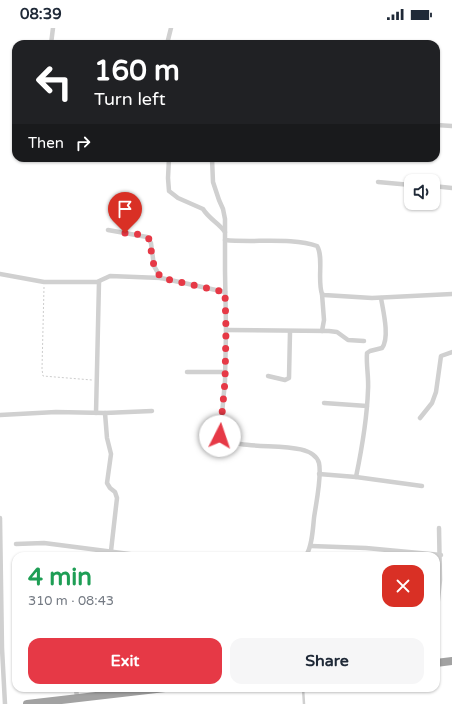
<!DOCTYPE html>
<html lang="en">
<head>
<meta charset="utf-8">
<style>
  body { margin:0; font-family:"Varela Round",sans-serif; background:#f6f6f7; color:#1f2937; height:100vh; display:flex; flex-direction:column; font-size:15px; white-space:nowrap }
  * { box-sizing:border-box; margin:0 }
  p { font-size:13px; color:#747a83 }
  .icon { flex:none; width:22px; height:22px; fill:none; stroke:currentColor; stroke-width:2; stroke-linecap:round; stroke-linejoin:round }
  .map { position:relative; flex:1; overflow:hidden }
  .side { position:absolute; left:12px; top:524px; width:428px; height:140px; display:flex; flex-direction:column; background:#fff; border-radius:12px; box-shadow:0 1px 3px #0004 }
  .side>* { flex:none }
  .banner { position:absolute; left:12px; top:12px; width:428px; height:122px; border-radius:12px; box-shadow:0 1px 3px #0004; background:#202124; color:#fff; overflow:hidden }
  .tools { position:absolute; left:404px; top:146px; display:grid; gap:8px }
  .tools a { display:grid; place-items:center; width:36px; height:36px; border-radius:8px; background:#fff; box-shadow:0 1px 3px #0004; font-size:20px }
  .pin { position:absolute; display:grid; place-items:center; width:34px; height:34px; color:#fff; margin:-41px -17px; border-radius:50% 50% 50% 0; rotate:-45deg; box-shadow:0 0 4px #0007 }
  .pin .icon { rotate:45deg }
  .me { position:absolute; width:44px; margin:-22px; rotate:4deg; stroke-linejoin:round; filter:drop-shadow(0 0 3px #0008) }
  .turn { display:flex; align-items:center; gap:14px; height:84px; padding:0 16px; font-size:18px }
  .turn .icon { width:52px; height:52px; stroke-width:2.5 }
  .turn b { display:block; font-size:28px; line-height:34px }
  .then { display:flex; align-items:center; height:38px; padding:0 16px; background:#0003; gap:8px; font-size:15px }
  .round { display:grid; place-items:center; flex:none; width:42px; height:42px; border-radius:12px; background:#f6f6f7 }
  .head { display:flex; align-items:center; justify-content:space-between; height:68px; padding:0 16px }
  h1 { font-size:24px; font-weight:800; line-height:30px; color:#1e9e55 }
  .button { display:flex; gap:8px; margin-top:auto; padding:8px 16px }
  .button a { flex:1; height:46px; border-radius:12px; background:#e63946; color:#fff; font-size:16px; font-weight:800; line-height:46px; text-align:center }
  .button a+a { background:#f6f6f7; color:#1f2937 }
  .status { display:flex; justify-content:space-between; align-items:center; height:28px; padding:0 20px; background:#fff; direction:ltr }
  .status svg { height:11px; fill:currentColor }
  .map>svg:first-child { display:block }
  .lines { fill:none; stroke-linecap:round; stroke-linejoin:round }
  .path { stroke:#cdcdcd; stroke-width:1; stroke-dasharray:2 2; stroke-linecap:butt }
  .service { stroke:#d0d0d0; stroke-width:2.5 }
  .minor { stroke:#d0d0d0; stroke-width:4.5 }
  .trunk { stroke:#a2a2a2; stroke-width:8 }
  .route { stroke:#e63946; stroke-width:7; stroke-dasharray:0 12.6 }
</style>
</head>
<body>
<div class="status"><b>08:39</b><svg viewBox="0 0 49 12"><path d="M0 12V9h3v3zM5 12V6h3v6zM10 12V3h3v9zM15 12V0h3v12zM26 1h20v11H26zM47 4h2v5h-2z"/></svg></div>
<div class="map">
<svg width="452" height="676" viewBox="0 0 452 676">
  <rect width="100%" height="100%" fill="#fff"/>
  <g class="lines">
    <path class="path" d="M44,259L42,341L43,348L92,352"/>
    <path class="service" d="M303,660L304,676"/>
    <g class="minor">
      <path d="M51,16L53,0"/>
      <path d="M167,16L171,0"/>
      <path d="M436,97L452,98"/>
      <path d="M169,130L168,150L169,163L178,170L203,181C209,191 219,195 225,204"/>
      <path d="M212,130L213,154L219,172L223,181L225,191V243L226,302L225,353L220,408C241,427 311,408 319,435C322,449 316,475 314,490C313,499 312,522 305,528"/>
      <path d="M378,154L411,157"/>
      <path d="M433,158L452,160"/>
      <path d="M108,202L147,209L151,215L154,238L161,250"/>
      <path d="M225,212C252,215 293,209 317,218C324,229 317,252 322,266L324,267L372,270L452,266"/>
      <path d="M0,246L44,254H97L110,248L161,250L225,264"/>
      <path d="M322,266L324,292L322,303"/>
      <path d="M226,302L329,303L337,304L348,312L364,313"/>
      <path d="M187,344H225"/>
      <path d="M268,348L285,352L289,350L290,304"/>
      <path d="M324,375L367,378"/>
      <path d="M96,385L99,254"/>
      <path d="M105,385L107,410L111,426L107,455L110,460L115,464L117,470L111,523"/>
      <path d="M0,387L56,384L105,385L152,383"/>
      <path d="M420,390L432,375L436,364L441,328L452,324"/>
      <path d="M319,446L356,449L422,458"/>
      <path d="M356,449C362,420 367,392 368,362C369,350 366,337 367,325L370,323L382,320C390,310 383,282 381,270"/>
      <path d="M0,490L2,620L5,676"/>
      <path d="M16,516L44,515L145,528"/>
      <path d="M311,518L366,520L441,527"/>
      <path d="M168,528H191"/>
      <path d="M436,591L440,552L439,500"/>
      <path d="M76,660L77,670"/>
    </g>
    <g class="trunk">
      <path d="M436,635L452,633"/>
      <path d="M27,676L165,660"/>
    </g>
  </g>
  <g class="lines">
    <path class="route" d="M125,205L144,207L149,211L154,238L161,250L225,264L226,302L225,353L220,408"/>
  </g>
</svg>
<div class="tools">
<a><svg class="icon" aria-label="sound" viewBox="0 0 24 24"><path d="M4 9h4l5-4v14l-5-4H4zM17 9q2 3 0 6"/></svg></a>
</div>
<div class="pin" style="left:125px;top:205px;background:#d93025"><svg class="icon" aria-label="arrive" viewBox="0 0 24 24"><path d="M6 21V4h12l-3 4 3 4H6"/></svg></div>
<svg class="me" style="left:220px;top:408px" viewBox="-20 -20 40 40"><circle r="19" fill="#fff"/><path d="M0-13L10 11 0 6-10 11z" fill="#e63946"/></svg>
<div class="banner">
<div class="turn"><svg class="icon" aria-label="left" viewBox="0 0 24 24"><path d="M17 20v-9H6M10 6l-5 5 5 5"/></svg><div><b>160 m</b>Turn left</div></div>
<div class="then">Then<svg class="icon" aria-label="right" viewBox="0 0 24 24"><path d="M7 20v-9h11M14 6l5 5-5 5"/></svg></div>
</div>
<section class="side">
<div class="head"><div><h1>4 min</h1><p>310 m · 08:43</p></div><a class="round" style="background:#d93025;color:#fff"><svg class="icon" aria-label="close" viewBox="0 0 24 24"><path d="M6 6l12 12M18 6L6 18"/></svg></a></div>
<div class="button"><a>Exit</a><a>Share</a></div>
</section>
</div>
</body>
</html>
